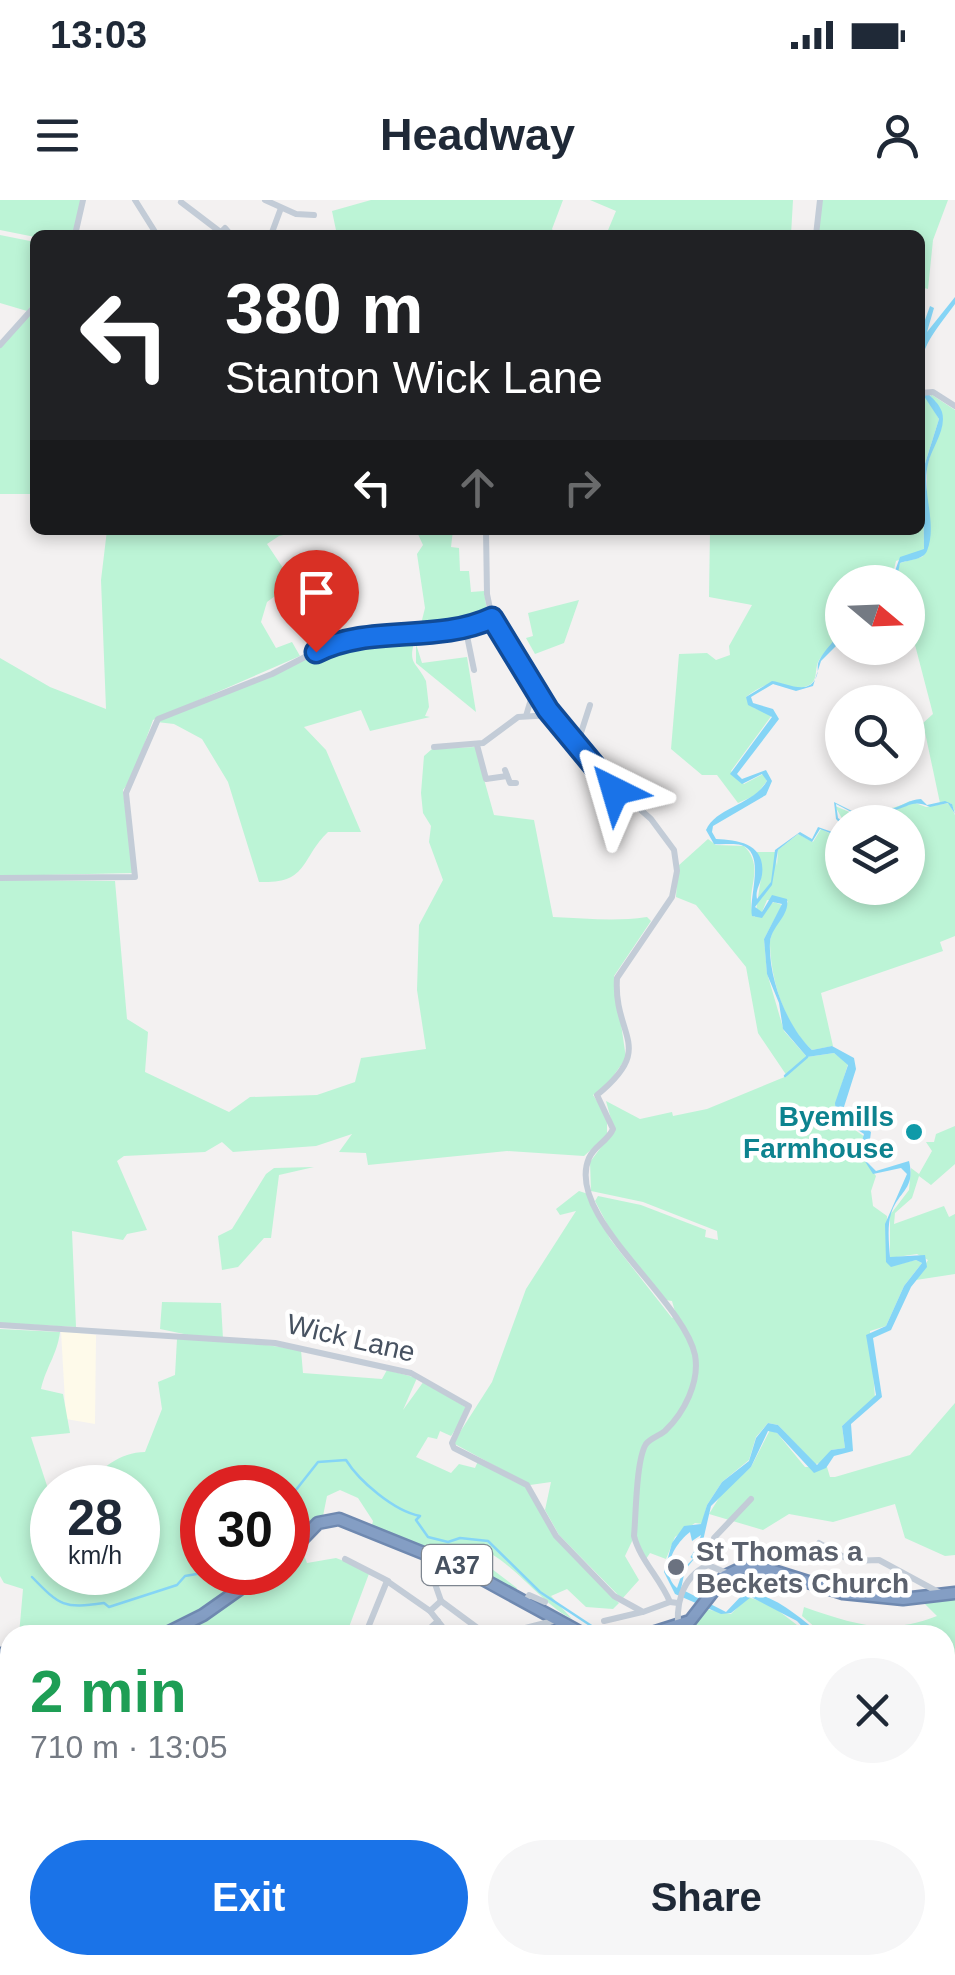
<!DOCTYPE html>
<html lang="en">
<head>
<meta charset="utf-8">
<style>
  body { margin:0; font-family:Helvetica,sans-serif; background:#f6f6f7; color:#1f2937; height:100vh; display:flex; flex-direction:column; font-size:38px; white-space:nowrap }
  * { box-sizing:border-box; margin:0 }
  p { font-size:32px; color:#747a83 }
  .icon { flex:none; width:55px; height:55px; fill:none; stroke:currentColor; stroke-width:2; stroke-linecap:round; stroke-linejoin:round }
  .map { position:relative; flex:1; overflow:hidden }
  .panel { position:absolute; left:0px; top:1425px; width:955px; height:350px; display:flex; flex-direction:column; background:#fff; border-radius:30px 30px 0 0; box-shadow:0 5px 15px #0003 }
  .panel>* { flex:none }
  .guide { position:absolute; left:30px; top:30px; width:895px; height:305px; border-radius:15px; box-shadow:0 5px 15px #0003; background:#202124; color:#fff; overflow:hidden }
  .needle { width:65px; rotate:109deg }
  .fabs { position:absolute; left:825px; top:365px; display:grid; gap:20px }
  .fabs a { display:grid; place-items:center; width:100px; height:100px; border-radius:50%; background:#fff; box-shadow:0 5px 15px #0003; font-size:50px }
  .speed { position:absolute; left:30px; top:1265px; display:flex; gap:20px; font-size:50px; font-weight:700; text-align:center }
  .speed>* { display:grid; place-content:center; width:130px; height:130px; border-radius:50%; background:#fff; box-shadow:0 5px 15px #0003; line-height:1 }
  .speed small { font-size:25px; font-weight:400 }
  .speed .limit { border:15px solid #d22; background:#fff; color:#111 }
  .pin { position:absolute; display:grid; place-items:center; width:85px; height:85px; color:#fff; margin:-102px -42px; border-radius:50% 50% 50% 0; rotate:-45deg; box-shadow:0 0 10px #0007 }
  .pin .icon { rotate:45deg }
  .me { position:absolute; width:110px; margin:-55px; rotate:320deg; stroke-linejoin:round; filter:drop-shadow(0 0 8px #0008) }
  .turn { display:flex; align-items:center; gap:35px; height:210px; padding:0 30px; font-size:45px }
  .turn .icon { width:130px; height:130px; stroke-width:2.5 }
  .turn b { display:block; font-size:70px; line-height:85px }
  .lanes { display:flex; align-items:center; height:95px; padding:0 30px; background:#0003; justify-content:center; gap:50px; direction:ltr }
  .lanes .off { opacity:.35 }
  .round { display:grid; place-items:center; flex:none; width:105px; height:105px; border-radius:52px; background:#f6f6f7 }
  .overview { display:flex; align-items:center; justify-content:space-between; height:170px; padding:0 30px }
  h1 { font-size:60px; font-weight:800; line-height:75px; color:#1e9e55 }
  .primary-button { display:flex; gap:20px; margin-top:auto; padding:20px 30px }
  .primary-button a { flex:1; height:115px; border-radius:60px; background:#1a73e8; color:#fff; font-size:40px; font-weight:800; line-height:115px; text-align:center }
  .primary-button a+a { background:#f6f6f7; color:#1f2937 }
  .status { display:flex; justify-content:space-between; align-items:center; height:70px; padding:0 50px; background:#fff; direction:ltr }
  .status svg { height:28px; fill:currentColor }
  header { display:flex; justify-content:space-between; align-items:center; height:130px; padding:0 30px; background:#fff; font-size:45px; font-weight:800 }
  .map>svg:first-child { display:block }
  .commercial { fill:#fefaea }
  .green { fill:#bcf4d6 }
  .water { fill:#85d5f6 }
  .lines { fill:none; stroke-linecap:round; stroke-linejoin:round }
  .stream { stroke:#85d5f6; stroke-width:2.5 }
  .highway-casing { stroke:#6f89b0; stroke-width:15 }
  .minor { stroke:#c3ccd7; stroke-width:6 }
  .highway { stroke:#849ec4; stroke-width:10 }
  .route-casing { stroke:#114b97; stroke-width:25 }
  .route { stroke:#1a73e8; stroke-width:18 }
  .culture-dot { fill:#0f9aa8; stroke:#fff; stroke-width:4 }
  .worship-dot { fill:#6b7280; stroke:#fff; stroke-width:4 }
  .labels { text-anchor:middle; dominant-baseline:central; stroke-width:9; stroke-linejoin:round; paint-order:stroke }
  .shield { fill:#fff; stroke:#7e8690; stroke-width:2.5 }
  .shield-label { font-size:25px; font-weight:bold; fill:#475261 }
  .culture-label { font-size:28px; font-weight:bold; fill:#0d838f; stroke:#fff; text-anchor:end }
  .street-label { font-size:28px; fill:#475261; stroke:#fff }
  .worship-label { font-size:28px; font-weight:bold; fill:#5b616d; stroke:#fff; text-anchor:start }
</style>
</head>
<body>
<div class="status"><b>13:03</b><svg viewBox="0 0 49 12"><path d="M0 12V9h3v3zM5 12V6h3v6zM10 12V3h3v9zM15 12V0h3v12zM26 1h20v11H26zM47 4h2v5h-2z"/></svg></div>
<header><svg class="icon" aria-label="menu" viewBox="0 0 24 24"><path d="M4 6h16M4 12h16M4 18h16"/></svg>Headway<svg class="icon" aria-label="person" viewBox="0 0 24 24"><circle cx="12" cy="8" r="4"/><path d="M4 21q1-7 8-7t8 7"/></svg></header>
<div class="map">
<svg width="955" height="1775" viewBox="0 0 955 1775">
  <rect width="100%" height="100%" fill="#f3f1f1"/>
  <path class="commercial" d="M61,1131L96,1135L95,1224L66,1219Z"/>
  <g class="green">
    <path d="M0,0H82L74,35L35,37L0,30Z"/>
    <path d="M371,0H563L552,29L556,35H337L332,11Z"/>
    <path d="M590,0H793L791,35H606L616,11Z"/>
    <path d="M822,0H948L933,40L928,89L920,87V35H818Z"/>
    <path d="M0,35L35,42V101L27,111L0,103Z"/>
    <path d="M35,109V294H0V146Z"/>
    <path d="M929,193L955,210V612L951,603H940L923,523L933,514L908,418V382H895L900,363L922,357L927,350V266L942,215Z"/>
    <path d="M925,195L939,219L923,270L924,350L896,361L891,382H842C842,403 847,427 834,444C830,450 821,455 818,462C814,473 819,483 804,487C779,495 781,470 746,497L754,508L772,515L731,571L744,584L763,574L767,581L756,595L738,603L717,575H702L671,549L679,454L707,453L716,460L730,455L729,446L752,405L709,397L710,330H920V196Z"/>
    <path d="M107,330H306L279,336L267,344L293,383L267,402L261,422L276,448L292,442L300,456L153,520L132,578L123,590L133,673L0,676V458L50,487L106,509L101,380Z"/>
    <path d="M416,330H453L451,347L459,348L460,371H469L471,392L484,391L487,411L483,420L420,428L425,408L417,354L423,345Z"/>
    <path d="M579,400L564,443L535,454L526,438L533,436L528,413Z"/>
    <path d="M416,435C407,466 415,459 426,481L429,507L425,516L430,517L370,531L361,510L304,527L326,550L361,632H328C300,659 309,684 259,682L228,582L202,539L174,524L157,522L336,444Z"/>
    <path d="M416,444L422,463L467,457L476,512L416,463Z"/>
    <path d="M475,547L494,615L534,620L553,717C586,718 613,722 647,717L651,721L614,776L626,858L607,885L593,895L607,916V935L584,956L507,951L368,965L366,953L339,952L352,934L316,946L233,952L222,942L205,952L124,956L117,961L147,1030L127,1034L123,1040L72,1031L76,1127L0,1123V680L115,681L127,819L148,832L145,872L229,912L250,897L317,895L355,882L361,858L426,849L417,790L419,725L443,680L429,642L431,626L423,613L421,593L424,556L432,549Z"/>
    <path d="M910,601L926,607L949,603L955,615V736L940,742L943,751L821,793L833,846L812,850C785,826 771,781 770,745C769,732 784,713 788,701L767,700L762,712L756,711L762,671L756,652H775L777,666L778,650L798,634L813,642L821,629L833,635L842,627V688H908V622H844L835,606L859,616C877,607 887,613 910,601Z"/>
    <path d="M708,639L716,645L744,646C767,669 743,691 754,717L774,702L782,705L764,739L767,773L784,831L807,857L834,853L848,864L834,910L838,918L865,937L859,952L876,976L871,991L873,1006L887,1016L886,1061L891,1066L916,1060L922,1063L904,1086L886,1126L870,1131L875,1198L842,1226L845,1248L831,1250L823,1263L815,1264L778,1225L768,1223L756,1237L749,1260L722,1282L707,1305L702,1324L695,1323L675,1337L666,1359L650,1353L646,1359L634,1337L625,1356L639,1380L622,1399L559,1335L545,1310L551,1282L530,1285L453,1243L492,1182L526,1089L576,1011L560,1015L556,1009L579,991L588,994L610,1039L672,1118L676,1115L672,1101L666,1100L614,1037L595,1001L598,996L641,1005L706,1030L705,1037L718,1040L717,1031L643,1002L591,991L590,962L614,930L606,901L640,919L672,912L673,916L707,909L787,876L758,833L746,767L696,705L676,697L678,666Z"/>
    <path d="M955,926V964L931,985L919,976L912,998L895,1013L894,1024L944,1006L949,1017L955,1014V1074L916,1080L928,1060L917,1054L890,1058V1015L909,990L911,968L919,974L932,951L926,942H934L936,934Z"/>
    <path d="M314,967L279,975L271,1038H264L238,1067L222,1070L218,1036L232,1029L266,974L274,968Z"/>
    <path d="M162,1102L221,1103L223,1139L301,1150L303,1173L382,1179L387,1170L417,1178L403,1210L424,1181L465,1207V1215L451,1236L440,1231L437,1239L428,1237L416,1257L451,1273L459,1264L475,1268L478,1261C494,1269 507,1280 526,1286L554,1337L619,1403L613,1409L586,1407L567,1389L551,1396L572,1419C541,1405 502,1347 472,1348L471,1353L517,1388L514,1394L371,1329L373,1321L358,1298L340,1290L327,1296L323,1316L288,1348V1288H202V1372L259,1373L196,1416L148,1435H19L23,1389L4,1383L0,1376V1129L60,1132C57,1155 46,1167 41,1189L63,1194L70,1233L31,1237L52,1301V1372H138V1288L85,1287C100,1269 120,1252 145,1252L162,1209L158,1182L175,1175L177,1139L184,1134L160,1129Z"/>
    <path d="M955,1203V1355L945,1356L905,1338L895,1304L833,1322L789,1314L763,1330L709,1314L722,1293L751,1267L770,1230L777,1233L805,1267H827L830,1277H835L910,1255Z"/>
    <path d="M300,1345L307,1363L336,1358L370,1371L346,1435H171L271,1373L288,1372V1357Z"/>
    <path d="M748,1397L771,1405L810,1435L682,1432L705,1409L731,1414Z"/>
    <path d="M955,1397V1533L945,1526V1435H824L802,1416L804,1407C853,1424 887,1436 937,1416L922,1401Z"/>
    <path d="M10,1459V1560L0,1549V1463Z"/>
    <path d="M945,1568H955V1736L945,1731V1662L950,1653L945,1637Z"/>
    <path d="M141,1765H697L687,1775H160Z"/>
  </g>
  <g class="water">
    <path d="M955,97V104C938,128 917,148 921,180C922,193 938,199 942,212C947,230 931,248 928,264C921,292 938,323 927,351C923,360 908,360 900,363L897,378L891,382L900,357L924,349L923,270L939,219L920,190L921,131L930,106L934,108L927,132Z"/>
    <path d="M842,424L840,442L821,461L813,486L796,491L773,484L751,497L753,503L773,509L779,519L737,574L742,579L766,570L772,581L766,595L713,626L712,632L716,639C739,640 766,644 762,675C760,686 755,690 757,699L771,682L775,650L800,632L812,639L818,627L835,633L842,625L836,619L834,602L858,614C870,609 879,611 891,609C903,606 908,600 921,599L927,605L945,601L952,604L955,614L948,603L930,607C912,599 910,607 892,611C879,614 871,611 859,616L836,604L838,618L844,622L835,635L820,629L812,642L798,634L778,650L772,685L755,707L762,712L772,695L787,699C790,716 772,725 770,742C768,777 787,827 812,850L832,846L854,858L856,869L843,910L871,932L867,962L876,971L909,961C916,990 898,991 891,1014C887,1026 889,1045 890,1057L925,1055L927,1067L911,1087L891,1130L873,1138L882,1197L851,1224L853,1251L834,1256L826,1268L814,1273L777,1233L768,1231L751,1267L711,1306L702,1345L697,1348L701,1335L692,1341L690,1332C673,1345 659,1373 677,1388L684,1368L699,1353L685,1370L681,1389L726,1412L744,1393C772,1391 801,1419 822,1435H810L797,1421L751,1397L731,1413L721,1414L675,1394L664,1372L672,1343L684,1326L701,1324L707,1305L722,1282L749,1261L756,1238L768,1223L778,1225L817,1265L831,1250L845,1248L842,1226L876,1195L866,1135L886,1126L904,1086L922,1063L916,1060L891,1067L886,1062L885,1024L907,974L901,968L873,974L859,952L864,934L836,916L835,903L848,865L834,853L807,857L783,829L779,803L767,774L764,739L782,704L773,702L762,718L752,716C748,697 767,653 741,645C733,643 722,645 714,644L706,630C716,607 753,605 767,581L762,574L742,584L730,574L772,517L748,505L746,497L772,481C787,483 810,497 817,475C819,469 816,465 820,459C828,445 837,441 842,424Z"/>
  </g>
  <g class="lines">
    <g class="stream">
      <path d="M785,876L807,857"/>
      <path d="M288,1300L318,1262L346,1260C359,1281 394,1311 420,1316L416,1320L428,1337L448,1342L460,1338L488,1341L540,1392L593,1427"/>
      <path d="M698,1353L701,1345"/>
      <path d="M692,1357L698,1348"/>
      <path d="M32,1377C60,1406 64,1409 104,1403L109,1407L177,1385L185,1376L208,1372"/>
      <path d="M941,1765L955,1773"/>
    </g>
    <defs>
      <g id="highway">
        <path d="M288,1354L318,1323L339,1319L468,1371L585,1435"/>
        <path d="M163,1435L203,1415L264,1372"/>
        <path d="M646,1435L690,1421L725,1376L742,1368L770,1370L843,1393L903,1399L955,1393"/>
        <path d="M0,1454H10"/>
      </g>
    </defs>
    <use href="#highway" class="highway-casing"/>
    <g class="minor">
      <path d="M135,0L157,35"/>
      <path d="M265,0L296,14L314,15"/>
      <path d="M181,2L219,31"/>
      <path d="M75,35L83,0"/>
      <path d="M218,35L225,28L231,35"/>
      <path d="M271,35L281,8"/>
      <path d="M816,35L820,0"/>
      <path d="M0,145L35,106"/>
      <path d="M920,193L933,192L955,206"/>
      <path d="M486,330L487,394L492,418L534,489L574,537L589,564L651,619L674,650L677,671L672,697L617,778C613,837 657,846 597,895L613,929C608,941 594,946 589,958C564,1016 683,1098 695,1155C700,1182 684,1213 665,1231C659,1236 651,1238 646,1244C636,1260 636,1315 634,1336C640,1360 660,1378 670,1402L678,1403"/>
      <path d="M465,426L474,470"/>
      <path d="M526,516L534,489"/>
      <path d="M578,542L590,505"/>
      <path d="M477,545L486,579L507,576"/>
      <path d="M434,547L483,543L518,517L552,515"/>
      <path d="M505,570L510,583H516"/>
      <path d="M0,678L135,677L126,593L158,519L272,474L334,442L435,432L492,418"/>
      <path d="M0,1125L275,1143L411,1173L469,1206L452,1243L454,1248L527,1285L556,1336L614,1396L643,1412L670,1402"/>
      <path d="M819,1343L851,1361L879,1360L942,1394"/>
      <path d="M425,1355L441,1401"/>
      <path d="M345,1359L388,1381"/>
      <path d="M708,1365L714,1338L751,1299"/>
      <path d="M708,1365L727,1373"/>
      <path d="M525,1403L529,1395L545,1402"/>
      <path d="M604,1421L642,1412"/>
      <path d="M365,1435L387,1381L430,1411"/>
      <path d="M422,1435L438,1421"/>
      <path d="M449,1435L430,1411L441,1401L487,1435"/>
      <path d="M498,1435L553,1421"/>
      <path d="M679,1435C675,1407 680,1378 708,1365"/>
      <path d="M0,1577L10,1639"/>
      <path d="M945,1749H955"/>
      <path d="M48,1765L53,1775"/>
      <path d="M904,1765L906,1775"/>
    </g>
    <use href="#highway" class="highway"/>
  </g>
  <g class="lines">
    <defs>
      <path id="route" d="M316,452C371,424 436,444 492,418L548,510L615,591"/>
    </defs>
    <use href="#route" class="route-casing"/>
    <use href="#route" class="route"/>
  </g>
  <circle class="culture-dot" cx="914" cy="932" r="10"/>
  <circle class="worship-dot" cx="676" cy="1367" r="10"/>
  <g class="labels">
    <rect class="shield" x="422" y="1345" width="70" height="40" rx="8"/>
    <g class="shield-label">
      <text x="457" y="1365">A37</text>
    </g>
    <g class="culture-label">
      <text x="894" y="916">Byemills<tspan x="894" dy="32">Farmhouse</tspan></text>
    </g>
    <g class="street-label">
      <text transform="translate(351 1138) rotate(13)">Wick Lane</text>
    </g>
    <g class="worship-label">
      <text x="696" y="1351">St Thomas a<tspan x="696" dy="32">Beckets Church</tspan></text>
    </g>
  </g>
</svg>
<div class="fabs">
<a><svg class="needle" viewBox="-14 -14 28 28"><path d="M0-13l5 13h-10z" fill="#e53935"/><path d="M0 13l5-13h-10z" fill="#747a83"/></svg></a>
<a><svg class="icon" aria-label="search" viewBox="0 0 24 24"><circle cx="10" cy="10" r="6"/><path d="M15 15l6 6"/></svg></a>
<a><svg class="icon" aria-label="layers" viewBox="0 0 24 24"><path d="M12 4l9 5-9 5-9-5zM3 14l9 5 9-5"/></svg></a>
</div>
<div class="speed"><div>28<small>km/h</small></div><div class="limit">30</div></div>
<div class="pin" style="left:316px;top:452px;background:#d93025"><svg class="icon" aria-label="arrive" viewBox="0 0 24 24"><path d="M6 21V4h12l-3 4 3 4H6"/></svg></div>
<svg class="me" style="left:615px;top:591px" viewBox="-20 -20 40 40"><path d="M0-17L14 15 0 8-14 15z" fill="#1a73e8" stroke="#fff" stroke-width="4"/></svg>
<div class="guide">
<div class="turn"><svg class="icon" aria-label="left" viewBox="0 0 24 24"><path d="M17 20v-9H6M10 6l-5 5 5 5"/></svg><div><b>380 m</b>Stanton Wick Lane</div></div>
<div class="lanes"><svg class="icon" aria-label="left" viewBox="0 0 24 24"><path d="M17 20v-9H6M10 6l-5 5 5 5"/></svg><svg class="icon off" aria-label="ahead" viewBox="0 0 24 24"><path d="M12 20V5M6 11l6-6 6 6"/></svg><svg class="icon off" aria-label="right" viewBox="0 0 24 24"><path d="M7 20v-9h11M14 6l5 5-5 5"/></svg></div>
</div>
<section class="panel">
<div class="overview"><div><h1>2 min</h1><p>710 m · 13:05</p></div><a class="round"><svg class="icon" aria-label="close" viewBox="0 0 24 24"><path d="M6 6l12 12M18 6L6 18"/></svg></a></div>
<div class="primary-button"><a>Exit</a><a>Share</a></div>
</section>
</div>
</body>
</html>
